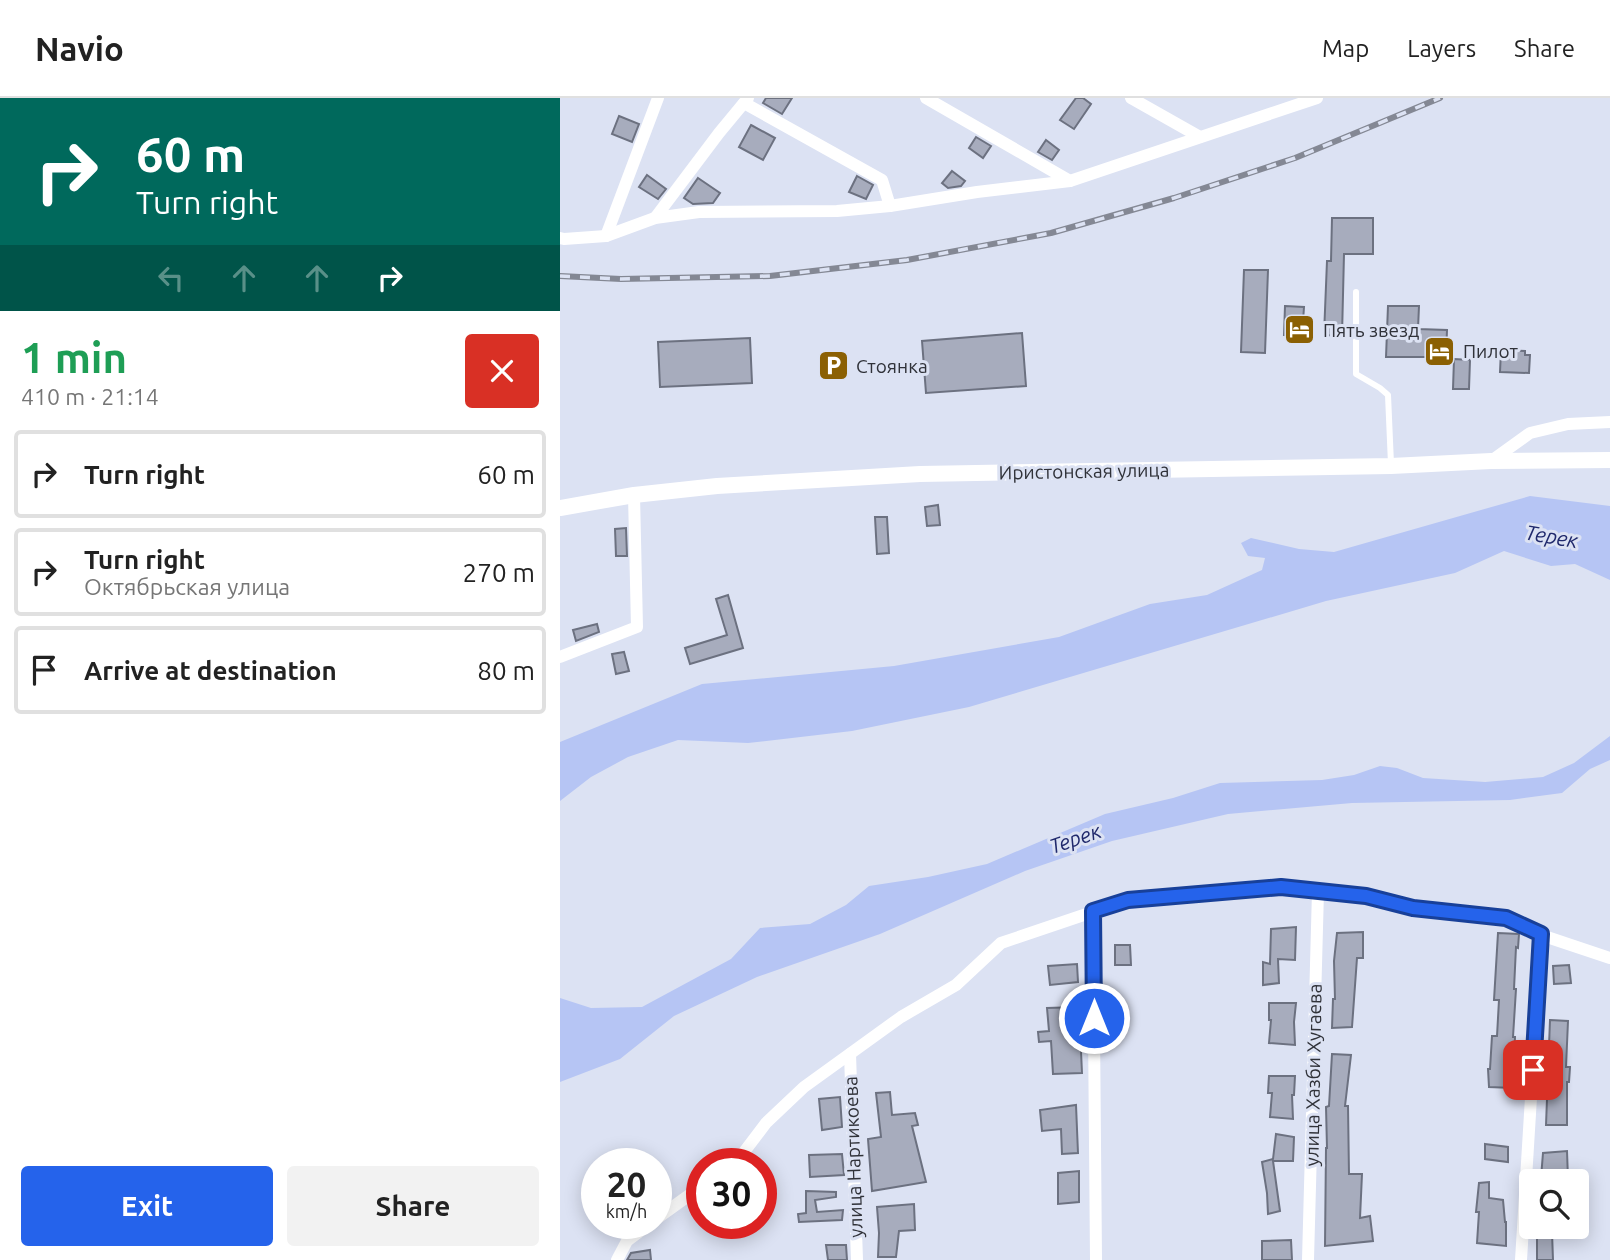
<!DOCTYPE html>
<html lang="en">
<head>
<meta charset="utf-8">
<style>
  body { margin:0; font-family:Ubuntu,sans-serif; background:#f2f2f2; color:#222; height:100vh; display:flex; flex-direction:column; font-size:26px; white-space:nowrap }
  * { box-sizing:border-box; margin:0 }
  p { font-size:23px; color:#767676 }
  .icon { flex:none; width:38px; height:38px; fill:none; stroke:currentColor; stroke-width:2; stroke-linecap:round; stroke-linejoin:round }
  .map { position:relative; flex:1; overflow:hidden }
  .details { display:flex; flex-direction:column; background:#fff; width:560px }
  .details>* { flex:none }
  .top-card { background:#00695c; color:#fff; overflow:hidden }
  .tools { position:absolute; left:959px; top:1071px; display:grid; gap:14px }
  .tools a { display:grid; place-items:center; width:70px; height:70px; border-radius:7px; background:#fff; box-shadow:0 4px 18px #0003; font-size:35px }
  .speed { position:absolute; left:21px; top:1050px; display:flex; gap:14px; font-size:35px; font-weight:700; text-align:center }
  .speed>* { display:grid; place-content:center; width:91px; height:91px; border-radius:50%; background:#fff; box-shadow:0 4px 18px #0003; line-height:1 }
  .speed small { font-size:18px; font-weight:400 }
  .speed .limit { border:10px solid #d22; background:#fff; color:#111 }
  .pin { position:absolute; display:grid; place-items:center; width:60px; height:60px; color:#fff; margin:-30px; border-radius:14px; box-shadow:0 4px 10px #0006 }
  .me { position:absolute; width:77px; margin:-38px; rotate:0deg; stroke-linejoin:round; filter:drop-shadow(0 0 5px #0008) }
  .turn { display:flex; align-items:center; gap:24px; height:147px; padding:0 21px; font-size:32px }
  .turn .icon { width:91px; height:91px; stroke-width:2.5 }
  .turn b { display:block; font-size:49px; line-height:60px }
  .lanes { display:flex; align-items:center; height:66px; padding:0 21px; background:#0003; justify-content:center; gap:35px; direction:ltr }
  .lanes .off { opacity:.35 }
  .round { display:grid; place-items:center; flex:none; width:74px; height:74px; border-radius:7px; background:#f2f2f2 }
  .summary { display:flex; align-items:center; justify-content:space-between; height:119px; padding:0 21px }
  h1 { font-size:42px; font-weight:600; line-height:52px; color:#1e9e55 }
  .primary-button { display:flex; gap:14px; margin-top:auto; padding:14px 21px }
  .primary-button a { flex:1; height:80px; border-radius:7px; background:#2563eb; color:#fff; font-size:28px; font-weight:600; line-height:80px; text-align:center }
  .primary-button a+a { background:#f2f2f2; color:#222 }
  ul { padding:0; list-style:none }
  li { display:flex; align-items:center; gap:21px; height:88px; margin:0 14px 10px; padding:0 7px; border:4px solid #e0e0e0; border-radius:7px }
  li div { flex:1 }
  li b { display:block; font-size:26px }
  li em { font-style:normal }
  header { display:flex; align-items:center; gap:42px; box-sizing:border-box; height:98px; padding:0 35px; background:#fff; border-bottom:2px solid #e0e0e0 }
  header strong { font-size:33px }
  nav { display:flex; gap:38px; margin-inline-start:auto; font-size:24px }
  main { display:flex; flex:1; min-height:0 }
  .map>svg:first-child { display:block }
  .water { fill:#b6c5f4 }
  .building { fill:#a7acbd; stroke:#6c7180; stroke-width:2 }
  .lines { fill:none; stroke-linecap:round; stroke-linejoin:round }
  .lane { stroke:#fff; stroke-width:6 }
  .street { stroke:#fff; stroke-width:12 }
  .secondary { stroke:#fff; stroke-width:16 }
  .rail-casing { stroke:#848894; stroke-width:6 }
  .rail { stroke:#dce2f3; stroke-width:3.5; stroke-dasharray:10; stroke-linecap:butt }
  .route-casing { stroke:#184099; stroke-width:18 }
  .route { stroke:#2563eb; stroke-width:12 }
  .labels { text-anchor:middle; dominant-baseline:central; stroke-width:6; stroke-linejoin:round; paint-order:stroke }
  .poi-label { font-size:19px; fill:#303239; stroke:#dce2f3; text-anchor:start }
  .street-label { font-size:19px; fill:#303239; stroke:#dce2f3 }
  .water-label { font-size:21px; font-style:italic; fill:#20296c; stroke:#dce2f3 }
</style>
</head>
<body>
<header>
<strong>Navio</strong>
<nav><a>Map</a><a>Layers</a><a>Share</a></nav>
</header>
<main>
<section class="details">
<div class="top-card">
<div class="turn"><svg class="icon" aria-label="right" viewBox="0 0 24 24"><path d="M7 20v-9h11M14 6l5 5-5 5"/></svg><div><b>60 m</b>Turn right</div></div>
<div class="lanes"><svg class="icon off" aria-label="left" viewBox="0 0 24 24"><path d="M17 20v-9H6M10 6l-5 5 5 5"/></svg><svg class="icon off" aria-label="ahead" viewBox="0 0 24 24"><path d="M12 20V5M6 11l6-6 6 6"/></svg><svg class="icon off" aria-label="ahead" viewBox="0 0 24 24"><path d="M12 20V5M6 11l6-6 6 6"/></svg><svg class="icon" aria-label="right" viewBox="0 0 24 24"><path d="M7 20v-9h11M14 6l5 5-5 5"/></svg></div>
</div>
<div class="summary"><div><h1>1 min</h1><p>410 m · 21:14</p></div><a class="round" style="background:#d93025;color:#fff"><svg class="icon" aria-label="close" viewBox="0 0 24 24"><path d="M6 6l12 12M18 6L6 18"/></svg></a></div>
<ul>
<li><svg class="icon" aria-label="right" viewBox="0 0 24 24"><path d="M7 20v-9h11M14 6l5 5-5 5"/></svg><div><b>Turn right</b></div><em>60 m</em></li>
<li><svg class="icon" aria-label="right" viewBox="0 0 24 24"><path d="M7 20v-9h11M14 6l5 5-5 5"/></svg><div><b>Turn right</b><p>Октябрьская улица</p></div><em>270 m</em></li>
<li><svg class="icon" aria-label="arrive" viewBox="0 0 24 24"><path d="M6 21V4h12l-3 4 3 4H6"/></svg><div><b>Arrive at destination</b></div><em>80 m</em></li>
</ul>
<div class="primary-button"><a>Exit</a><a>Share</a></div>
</section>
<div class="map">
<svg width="1050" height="1162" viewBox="0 0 1050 1162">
  <rect width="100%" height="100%" fill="#dce2f3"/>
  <g class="water">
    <path d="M970,398L1050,408V482L1015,466L991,468L944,453L895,475L766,503L409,609L292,633L188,645L118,642L68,659L31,679L0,703V644L142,586L334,568L499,539L590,506L647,497L702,472L705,460L688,458L681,445L691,440L739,451L774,454Z"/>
    <path d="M1050,638V662L1030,671L1002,695L950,702L792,705L668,716L552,743L465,773L320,836L197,879L114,918L60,961L0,984V900L31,910L82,909L171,861L200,830L250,826L286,807L309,788L368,779L427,766L545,716L613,700L660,685L762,682L794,677L820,668L837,670L863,680L925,684L983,679L1014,665Z"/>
  </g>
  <g class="building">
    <path d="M206,0H232L222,16L203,5Z"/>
    <path d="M516,0H523L531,6L514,31L500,22Z"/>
    <path d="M59,18L79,26L72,44L52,36Z"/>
    <path d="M191,27L215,40L203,62L179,49Z"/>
    <path d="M416,39L431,48L423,60L409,50Z"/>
    <path d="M486,42L499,52L492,62L478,54Z"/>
    <path d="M392,73L405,83L401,88L388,90L382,85Z"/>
    <path d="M87,77L106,91L98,101L79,89Z"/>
    <path d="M297,78L313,87L306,101L289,94Z"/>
    <path d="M138,80L160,95L153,105L133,106L124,100Z"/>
    <path d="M772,120H813V156H784L782,238L764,237L767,163H771Z"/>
    <path d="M684,172H708L705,255L681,254Z"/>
    <path d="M725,208L744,209L742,238L724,237Z"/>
    <path d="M828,208H859L858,231L887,232L886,259H826Z"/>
    <path d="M462,235L466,288L366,295L362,243Z"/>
    <path d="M190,240L192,285L100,289L98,244Z"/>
    <path d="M941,252L965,253V257H970L969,275L940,274Z"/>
    <path d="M894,261L910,262L909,291H893Z"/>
    <path d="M378,407L380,427L367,428L365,409Z"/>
    <path d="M315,419H327L329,455L317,456Z"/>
    <path d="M66,430L67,458H56L55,431Z"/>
    <path d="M168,497L183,550L130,566L125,550L167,537L156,501Z"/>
    <path d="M37,526L39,534L16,543L13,532Z"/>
    <path d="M64,554L69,573L56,576L52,556Z"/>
    <path d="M736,829L735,862L718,861L719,885L703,887V864L710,866L711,831Z"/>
    <path d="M803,834V860H797L792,929L772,930L773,901H775L774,863L777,835Z"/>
    <path d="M938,835L959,836L958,850L956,849L954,891H956L953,939H955L953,990L929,989L928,971H930L932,938H937L939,902H934Z"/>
    <path d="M555,847H570L571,867H555Z"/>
    <path d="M517,866L518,884L490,887L488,868Z"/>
    <path d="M1009,867L1011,885L994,886L993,868Z"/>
    <path d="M709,905H736L734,924L735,947L709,945L711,922H709Z"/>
    <path d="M519,909L522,975L493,976L491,943L479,944L478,934L489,933L487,910Z"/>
    <path d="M990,922L1008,923L1006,969H1010L1009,984H1007V1027H986Z"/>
    <path d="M772,956L791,957L785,1008H788L789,1076H802L800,1120L810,1118L813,1143L765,1148L766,1050H767L766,1009L769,1008Z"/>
    <path d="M709,978H735L734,997H732L733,1021L710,1019L712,995H708Z"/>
    <path d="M330,994L332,1017L355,1015L358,1027L352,1028L366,1084L312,1093L308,1041L321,1039L316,995Z"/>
    <path d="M280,999L282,1029L262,1032L259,1001Z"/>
    <path d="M516,1007L518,1055L502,1056L501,1031L482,1033L480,1012Z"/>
    <path d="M716,1036L734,1039L733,1063H713L720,1113L708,1116L707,1095L702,1064L713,1061Z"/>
    <path d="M925,1046L948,1049V1064L925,1061Z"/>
    <path d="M1007,1053L1008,1081L981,1080L983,1055Z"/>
    <path d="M282,1056L284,1077L250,1079L249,1057Z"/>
    <path d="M519,1073V1104L498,1106V1075Z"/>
    <path d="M929,1084V1100L943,1102L945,1124H946V1148L917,1145L919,1114H916L919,1085Z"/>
    <path d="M246,1093L276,1094V1099L255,1102L257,1114L283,1112L282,1122L239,1124L238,1116L246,1115Z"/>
    <path d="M354,1106L355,1132L339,1133L336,1159H318L319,1135L317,1109Z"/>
    <path d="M977,1134H992L993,1162H977Z"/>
    <path d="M731,1142L732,1162H702V1143Z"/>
    <path d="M266,1147H286L287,1162H268Z"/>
    <path d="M90,1152L91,1162H67L71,1155Z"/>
  </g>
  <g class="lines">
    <path class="lane" d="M796,194V276L820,290L828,297L831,366"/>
    <g class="street">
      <path d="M366,0L510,83"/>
      <path d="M571,0L640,39"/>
      <path d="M184,5L322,82L330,108"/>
      <path d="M95,120L159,35L188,0"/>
      <path d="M46,138L98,0"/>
      <path d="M0,140L4,141L46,138L95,120L139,114L277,113L330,108L417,94L510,83L757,0"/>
      <path d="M931,363L970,335L1008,326L1050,324"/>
      <path d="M0,559L77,529L74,397"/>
      <path d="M533,813L536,1162"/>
      <path d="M290,956L297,1162"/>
      <path d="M173,1066L178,1062L206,1025L244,989L341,919L396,887L441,845L568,802L721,789L806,798L853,810L946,820L981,837L1050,860"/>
      <path d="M96,1121L142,1088"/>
      <path d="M57,1162L67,1143L91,1125"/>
      <path d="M748,1162L758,793"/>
      <path d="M961,1162L981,837"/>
    </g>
    <path class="secondary" d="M0,410L74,397L157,388L360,376L831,368L931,363L1050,362"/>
    <defs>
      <path id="rail" d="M0,178L61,181L210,178L347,162L491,135L614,100L735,60L880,0"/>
    </defs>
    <use href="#rail" class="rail-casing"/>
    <use href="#rail" class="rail"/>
  </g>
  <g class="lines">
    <defs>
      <path id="route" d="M534,920L533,813L568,802L721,789L806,798L853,810L946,820L981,836L973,972"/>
    </defs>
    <use href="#route" class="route-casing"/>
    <use href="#route" class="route"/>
  </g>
  <defs>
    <symbol id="hotel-square" viewBox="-11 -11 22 22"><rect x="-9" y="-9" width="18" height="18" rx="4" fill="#8b6003" stroke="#dce2f3"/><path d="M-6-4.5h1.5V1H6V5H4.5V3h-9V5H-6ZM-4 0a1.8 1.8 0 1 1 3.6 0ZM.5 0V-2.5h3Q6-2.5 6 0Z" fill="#fff"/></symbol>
    <symbol id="parking-square" viewBox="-11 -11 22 22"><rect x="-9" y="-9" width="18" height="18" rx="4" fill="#8b6003" stroke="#dce2f3"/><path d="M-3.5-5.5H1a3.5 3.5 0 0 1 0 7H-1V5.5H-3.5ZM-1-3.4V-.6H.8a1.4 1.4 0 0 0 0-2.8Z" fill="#fff"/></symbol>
  </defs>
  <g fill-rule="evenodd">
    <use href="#hotel-square" x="722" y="214" width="35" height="35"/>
    <use href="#hotel-square" x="862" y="236" width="35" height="35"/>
    <use href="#parking-square" x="256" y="250" width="35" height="35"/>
  </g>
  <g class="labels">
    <g class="poi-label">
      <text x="763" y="232">Пять звезд</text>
      <text x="903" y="253">Пилот</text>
      <text x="296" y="268">Стоянка</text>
    </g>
    <g class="street-label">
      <text transform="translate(524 373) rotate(-1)">Иристонская улица</text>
      <text transform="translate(753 977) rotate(-89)">улица Хазби Хугаева</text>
      <text transform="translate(293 1059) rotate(-92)">улица Нартикоева</text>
    </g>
    <g class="water-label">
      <text transform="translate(992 438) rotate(10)">Терек</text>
      <text transform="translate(515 740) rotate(-19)">Терек</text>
    </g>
  </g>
</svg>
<div class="tools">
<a><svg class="icon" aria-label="search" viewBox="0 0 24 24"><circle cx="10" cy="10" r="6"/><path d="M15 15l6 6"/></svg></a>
</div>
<div class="speed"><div>20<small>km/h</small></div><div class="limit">30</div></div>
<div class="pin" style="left:973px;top:972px;background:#d93025"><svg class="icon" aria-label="arrive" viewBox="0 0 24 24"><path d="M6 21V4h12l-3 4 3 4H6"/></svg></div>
<svg class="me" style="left:534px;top:920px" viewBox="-20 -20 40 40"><circle r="17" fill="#2563eb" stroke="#fff" stroke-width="3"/><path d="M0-11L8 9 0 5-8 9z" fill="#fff"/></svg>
</div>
</main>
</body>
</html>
